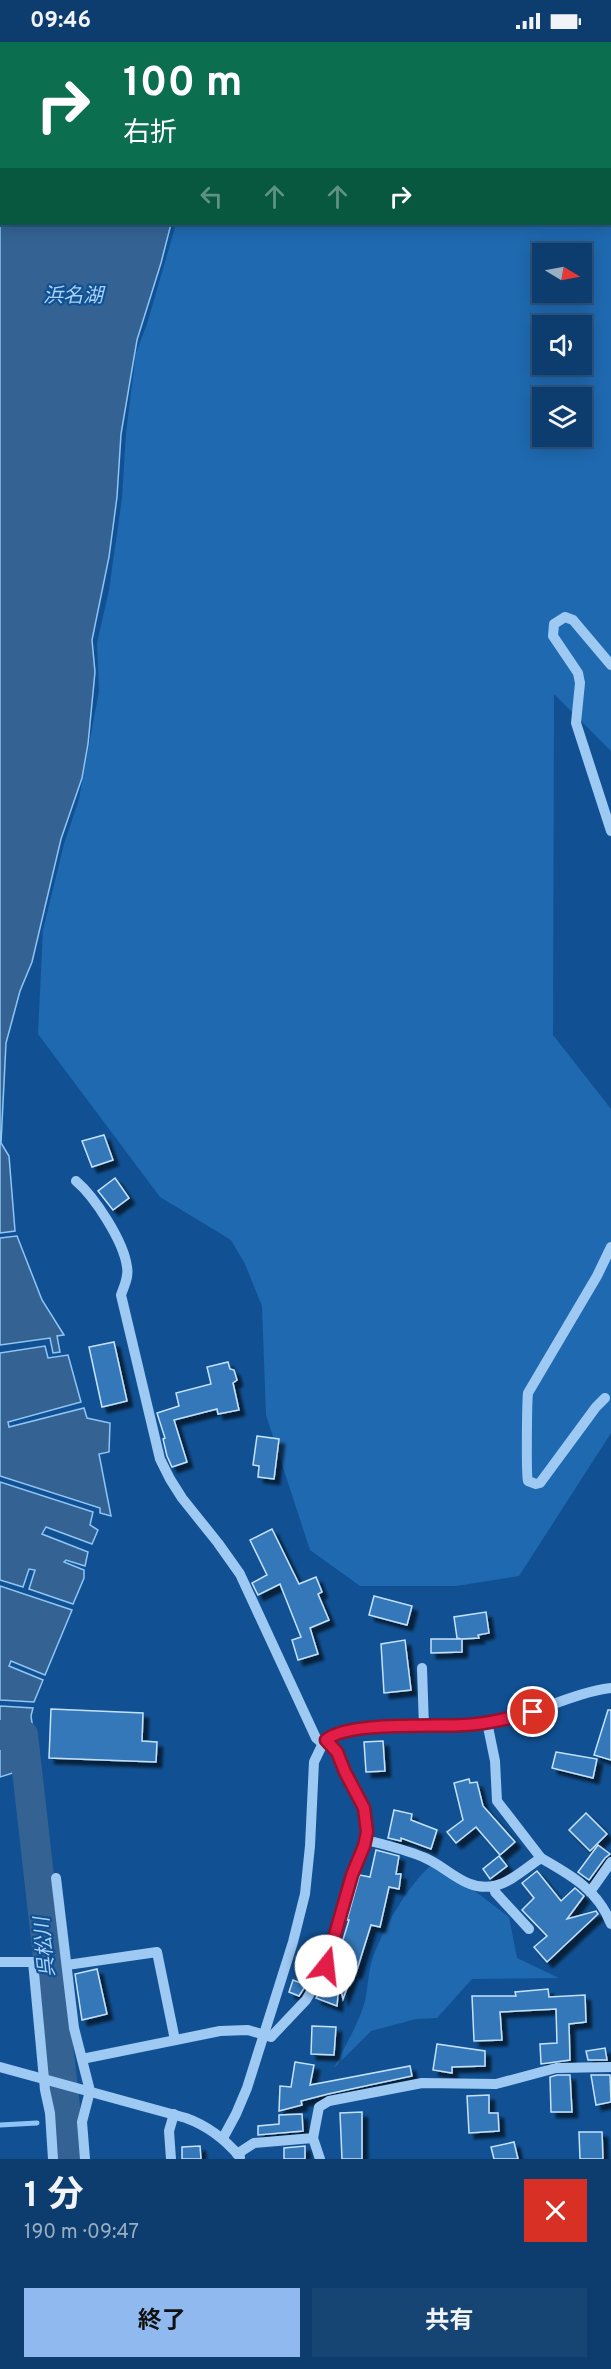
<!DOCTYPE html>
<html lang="ja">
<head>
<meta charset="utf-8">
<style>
  body { margin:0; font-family:Overpass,"Noto Sans JP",sans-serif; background:#164473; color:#f1f3f6; height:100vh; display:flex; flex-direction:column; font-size:22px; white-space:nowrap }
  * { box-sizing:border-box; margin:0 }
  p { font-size:20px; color:#9aaec2 }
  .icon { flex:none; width:33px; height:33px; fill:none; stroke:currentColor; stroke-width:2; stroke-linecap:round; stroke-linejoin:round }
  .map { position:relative; height:2117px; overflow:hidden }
  .details { display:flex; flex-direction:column; background:#0d3d6e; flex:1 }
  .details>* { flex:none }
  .guide { position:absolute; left:0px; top:0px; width:612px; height:183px; box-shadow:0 3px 15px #0003,0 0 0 2px #2d5681; background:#0b6e4f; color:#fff; overflow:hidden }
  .needle { width:39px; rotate:100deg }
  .buttons { position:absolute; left:532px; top:201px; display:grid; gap:12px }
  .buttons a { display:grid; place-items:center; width:60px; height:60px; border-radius:0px; background:#0d3d6e; box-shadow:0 3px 15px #0003,0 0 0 2px #2d5681; font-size:30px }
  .pin { position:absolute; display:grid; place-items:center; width:51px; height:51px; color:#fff; margin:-26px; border:3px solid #fff; border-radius:50%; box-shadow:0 2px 6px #0007 }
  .me { position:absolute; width:66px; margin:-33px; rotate:16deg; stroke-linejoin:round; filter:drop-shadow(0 0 4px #0008) }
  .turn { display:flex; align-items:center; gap:21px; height:126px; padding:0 24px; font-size:27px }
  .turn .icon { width:78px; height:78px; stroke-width:2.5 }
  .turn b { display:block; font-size:42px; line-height:51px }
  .lanes { display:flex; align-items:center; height:57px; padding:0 24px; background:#0003; justify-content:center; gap:30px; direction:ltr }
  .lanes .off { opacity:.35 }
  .round { display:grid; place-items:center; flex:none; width:63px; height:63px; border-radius:0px; background:#164473 }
  .summary { display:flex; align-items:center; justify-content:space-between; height:102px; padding:0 24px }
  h1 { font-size:36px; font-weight:700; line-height:45px }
  .button { display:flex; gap:12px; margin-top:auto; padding:12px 24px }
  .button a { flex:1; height:69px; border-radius:0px; background:#90b9f0; color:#111; font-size:24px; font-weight:700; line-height:69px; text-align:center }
  .button a+a { background:#164473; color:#f1f3f6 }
  .status { display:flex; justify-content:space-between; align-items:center; height:42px; padding:0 30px; background:#0d3d6e; direction:ltr }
  .status svg { height:16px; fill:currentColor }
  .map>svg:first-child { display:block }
  .green { fill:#1f69b0; fill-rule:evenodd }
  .water { fill:#346393; stroke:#8fc5f6; stroke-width:1.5 }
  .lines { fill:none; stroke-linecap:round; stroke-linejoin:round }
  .stream { stroke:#8fc5f6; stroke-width:5 }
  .river { stroke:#346393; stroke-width:30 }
  .building { fill:#3478ba; stroke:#c5e2fd; stroke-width:1.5; filter:url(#shadow) }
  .minor { stroke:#9ec9f3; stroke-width:10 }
  .route-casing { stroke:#92132f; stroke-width:15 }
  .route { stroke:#e11d48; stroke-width:10 }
  .labels { text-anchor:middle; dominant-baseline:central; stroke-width:4.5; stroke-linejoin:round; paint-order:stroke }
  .water-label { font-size:20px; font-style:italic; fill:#aad3fa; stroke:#115193 }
</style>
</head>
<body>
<div class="status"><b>09:46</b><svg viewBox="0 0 49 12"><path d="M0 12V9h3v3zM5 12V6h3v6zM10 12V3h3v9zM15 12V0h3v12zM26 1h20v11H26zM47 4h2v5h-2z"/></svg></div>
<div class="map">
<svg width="611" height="2117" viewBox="0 0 611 2117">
  <defs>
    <filter id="shadow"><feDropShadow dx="5.5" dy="5.5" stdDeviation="1.5" flood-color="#0009"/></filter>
  </defs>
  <rect width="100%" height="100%" fill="#115193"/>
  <g class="green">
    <path d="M237,0H611V709L554,652L553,993L611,1067V1391L519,1534L456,1544H360L310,1508L266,1373L262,1264L245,1222L231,1198L160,1155L38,992L43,888L64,802L79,757L99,649L97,601L109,548L122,456L126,391L136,311L147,282L176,182H610V2ZM543,212H582V250H543ZM543,284H582V322H543ZM543,356H582V394H543Z"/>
    <path d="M430,1824H442L509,1875L517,1916L559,1936L472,1937L437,1976L416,1977L371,1989L334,2026C344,2005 359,1982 365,1959C368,1946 368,1931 372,1918C384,1885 405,1848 430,1824Z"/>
  </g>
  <g class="water">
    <path d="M0,0H232L2,2V182H171L161,221L137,298L121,392L117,455L109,515L92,598L95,630L88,702L82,736L61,797L32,920L20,949L6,1001L1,1101L9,1114L15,1189L0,1191Z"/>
    <path d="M17,1194L42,1258L64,1293L57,1294L60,1310L53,1311L50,1296L0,1303V1196Z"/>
    <path d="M45,1304L48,1316L68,1313L81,1360L8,1380L9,1385L84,1366L87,1376L110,1381L109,1410L99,1412L111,1474L100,1471V1466L0,1434V1311Z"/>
    <path d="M0,1440L93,1470L90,1483L98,1488L92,1502L46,1485L42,1492L88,1510L85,1524L66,1518L64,1520L84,1528V1536L73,1562L29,1547L35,1528L29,1527L23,1545L0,1538Z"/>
    <path d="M0,1544L72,1568L45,1633L11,1619L9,1624L43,1638L34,1660L0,1658Z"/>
    <path d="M0,1664L33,1666L31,1674L38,1723L0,1735Z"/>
  </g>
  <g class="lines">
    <g class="stream">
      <path d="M55,2080L66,2079"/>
      <path d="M0,2083L37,2081"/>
    </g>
    <path class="river" d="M0,1693H23L66,2074L68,2117"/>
  </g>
  <g class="building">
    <path d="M104,1093L113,1118L92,1125L82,1099Z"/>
    <path d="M115,1136L129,1156L113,1168L98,1149Z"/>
    <path d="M114,1300L127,1359L102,1365L89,1305Z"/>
    <path d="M228,1320L230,1327L234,1328L237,1338L233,1341L239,1368L218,1372L217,1367L174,1378L187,1420L172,1425L167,1414L163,1397L165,1396L157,1371L179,1364L176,1351L211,1342L207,1325Z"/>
    <path d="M257,1394L279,1397L274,1437L258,1435L259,1424L253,1423Z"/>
    <path d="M272,1487L299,1542L316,1535L322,1550L318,1552L329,1578L310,1586L318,1612L298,1618L292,1598L301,1595L280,1542L258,1553L252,1541L267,1533L250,1498Z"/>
    <path d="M374,1554L412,1564L407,1583L369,1573Z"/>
    <path d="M486,1570L489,1591L478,1593L479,1596L462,1597V1610L431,1611V1597H461L457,1596L454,1575Z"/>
    <path d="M405,1598L411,1648L384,1651L381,1602Z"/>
    <path d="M51,1667L143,1671L142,1699L157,1700L156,1720L49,1716Z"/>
    <path d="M608,1668H611V1718L594,1713Z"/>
    <path d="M383,1699L385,1729L366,1730L364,1700Z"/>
    <path d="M556,1710L597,1717L593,1736L552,1726Z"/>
    <path d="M469,1737L470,1741L477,1740L483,1764L515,1800L500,1813L476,1785L456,1801L447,1790L463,1778L454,1741Z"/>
    <path d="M394,1768L412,1772L411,1778L437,1788L431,1807L401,1796V1799L388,1796Z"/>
    <path d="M586,1771L607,1792L590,1809L569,1788Z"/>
    <path d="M598,1803L610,1812L605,1816L589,1838L578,1830Z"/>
    <path d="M376,1808L399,1814L396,1832H401L399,1847L389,1845L380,1885L371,1883L356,1931L353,1930L343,1957L338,1934H332L349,1878H347L359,1835L360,1833L370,1835Z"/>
    <path d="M499,1814L507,1824L490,1837L483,1827Z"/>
    <path d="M537,1829L561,1859L575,1846L584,1854L567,1877L596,1869L598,1872L547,1920L534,1905L547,1894L522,1868L534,1856L522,1841Z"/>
    <path d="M97,1927L107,1972L82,1978L75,1932Z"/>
    <path d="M327,1937L339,1941L337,1964L316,1956Z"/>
    <path d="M293,1938L306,1943L299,1954L289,1950Z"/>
    <path d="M548,1947L549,1955L585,1953L586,1980L569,1982L570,2018L541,2022L540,2002L557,2001L556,1967L500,1970L502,1998L474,1999L472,1954H516L515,1950Z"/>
    <path d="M312,1984L336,1985L334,2013L311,2012Z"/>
    <path d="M437,2002L485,2009V2024L452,2025V2031L433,2028Z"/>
    <path d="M605,2006L607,2018H588L586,2009Z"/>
    <path d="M295,2020L314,2023L310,2043L410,2024L412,2034L328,2052L301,2059L302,2063L279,2069L280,2044L291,2045Z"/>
    <path d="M557,2033H570L572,2070H551L550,2035Z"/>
    <path d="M591,2033H610L611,2060L596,2063Z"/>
    <path d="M489,2053V2071H498L499,2089L469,2091L467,2054Z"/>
    <path d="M362,2070V2117H342L340,2071Z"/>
    <path d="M302,2072L303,2089L258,2093V2084L279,2082V2073Z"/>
    <path d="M579,2090H602L603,2117H580Z"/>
    <path d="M514,2100L518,2117H494L491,2105Z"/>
    <path d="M200,2104L201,2117H182V2105Z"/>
    <path d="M305,2104V2117H284V2106Z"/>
  </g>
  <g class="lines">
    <g class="minor">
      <path d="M611,623L573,578L565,575L554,582L553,594L578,631L580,641L576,681L611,789"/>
      <path d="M76,1139C95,1155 124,1200 127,1225C129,1235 124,1244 121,1253L160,1417L170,1437L182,1456L218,1501L240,1532L316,1696L323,1702"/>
      <path d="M605,1356L596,1365L540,1441L536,1442L528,1439C526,1434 527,1359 528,1351L597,1234L611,1205"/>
      <path d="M422,1626L424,1685"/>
      <path d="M487,1680L495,1719L497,1759L541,1816"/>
      <path d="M366,1798C386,1803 404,1807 423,1815C447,1824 465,1850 494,1844C510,1841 527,1825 541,1816C571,1833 598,1848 611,1882"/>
      <path d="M56,1836L74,1986L90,2049L82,2080L85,2117"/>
      <path d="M494,1844L495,1850L529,1887"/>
      <path d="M590,1850L611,1820"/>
      <path d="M0,1920H33L45,2048L50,2071L53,2117"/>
      <path d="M67,1923L157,1910L175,1998"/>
      <path d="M82,2017L220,1989L248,1988L271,1995L306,1958L326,1924L352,1833L366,1798L364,1765L344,1730L337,1710L326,1698"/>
      <path d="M0,2025L186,2076C208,2084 225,2097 240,2115"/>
      <path d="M223,2096L236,2072L247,2046L293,1900L305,1852L310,1804L314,1720L324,1699L338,1690L353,1687C402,1685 453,1688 500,1678C539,1671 572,1651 611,1646"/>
      <path d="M313,2096L320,2117"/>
      <path d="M237,2112L254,2101L313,2096L319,2065L329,2059L422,2041L496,2042L556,2026L611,2025"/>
      <path d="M171,2117L169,2089L174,2072"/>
    </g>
  </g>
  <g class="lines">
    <defs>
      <path id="route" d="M326,1924L352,1833L364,1804L367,1790L364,1766L345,1730L337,1710L326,1698C348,1679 433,1685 464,1683C487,1682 510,1676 533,1670"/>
    </defs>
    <use href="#route" class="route-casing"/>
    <use href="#route" class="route"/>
  </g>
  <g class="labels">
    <g class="water-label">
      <text x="73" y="255">浜名湖</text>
      <text transform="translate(46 1905) rotate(-96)">呉松川</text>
    </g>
  </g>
</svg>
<div class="buttons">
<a><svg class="needle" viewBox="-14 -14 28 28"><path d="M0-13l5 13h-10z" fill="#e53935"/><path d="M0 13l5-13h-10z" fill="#9aaec2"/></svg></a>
<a><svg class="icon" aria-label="sound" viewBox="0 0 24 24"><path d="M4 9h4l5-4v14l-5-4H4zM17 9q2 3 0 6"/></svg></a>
<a><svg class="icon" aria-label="layers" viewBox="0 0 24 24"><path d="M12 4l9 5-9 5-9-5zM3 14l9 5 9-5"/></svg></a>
</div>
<div class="pin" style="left:533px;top:1670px;background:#d93025"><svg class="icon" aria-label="arrive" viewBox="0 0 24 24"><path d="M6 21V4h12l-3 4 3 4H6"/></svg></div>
<svg class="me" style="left:326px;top:1924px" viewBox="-20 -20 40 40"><circle r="19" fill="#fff"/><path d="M0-13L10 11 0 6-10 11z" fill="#e11d48"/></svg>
<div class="guide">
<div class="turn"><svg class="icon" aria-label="right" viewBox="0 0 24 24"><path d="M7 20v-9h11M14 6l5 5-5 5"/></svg><div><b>100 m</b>右折</div></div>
<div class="lanes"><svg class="icon off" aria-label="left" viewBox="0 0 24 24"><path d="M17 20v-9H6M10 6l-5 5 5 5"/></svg><svg class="icon off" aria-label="ahead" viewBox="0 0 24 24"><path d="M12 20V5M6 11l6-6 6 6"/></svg><svg class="icon off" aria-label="ahead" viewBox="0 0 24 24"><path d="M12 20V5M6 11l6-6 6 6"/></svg><svg class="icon" aria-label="right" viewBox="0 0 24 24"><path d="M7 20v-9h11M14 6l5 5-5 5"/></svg></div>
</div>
</div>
<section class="details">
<div class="summary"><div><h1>1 分</h1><p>190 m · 09:47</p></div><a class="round" style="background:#d93025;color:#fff"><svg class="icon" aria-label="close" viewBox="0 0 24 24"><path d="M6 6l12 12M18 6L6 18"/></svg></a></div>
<div class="button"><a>終了</a><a>共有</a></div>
</section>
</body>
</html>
